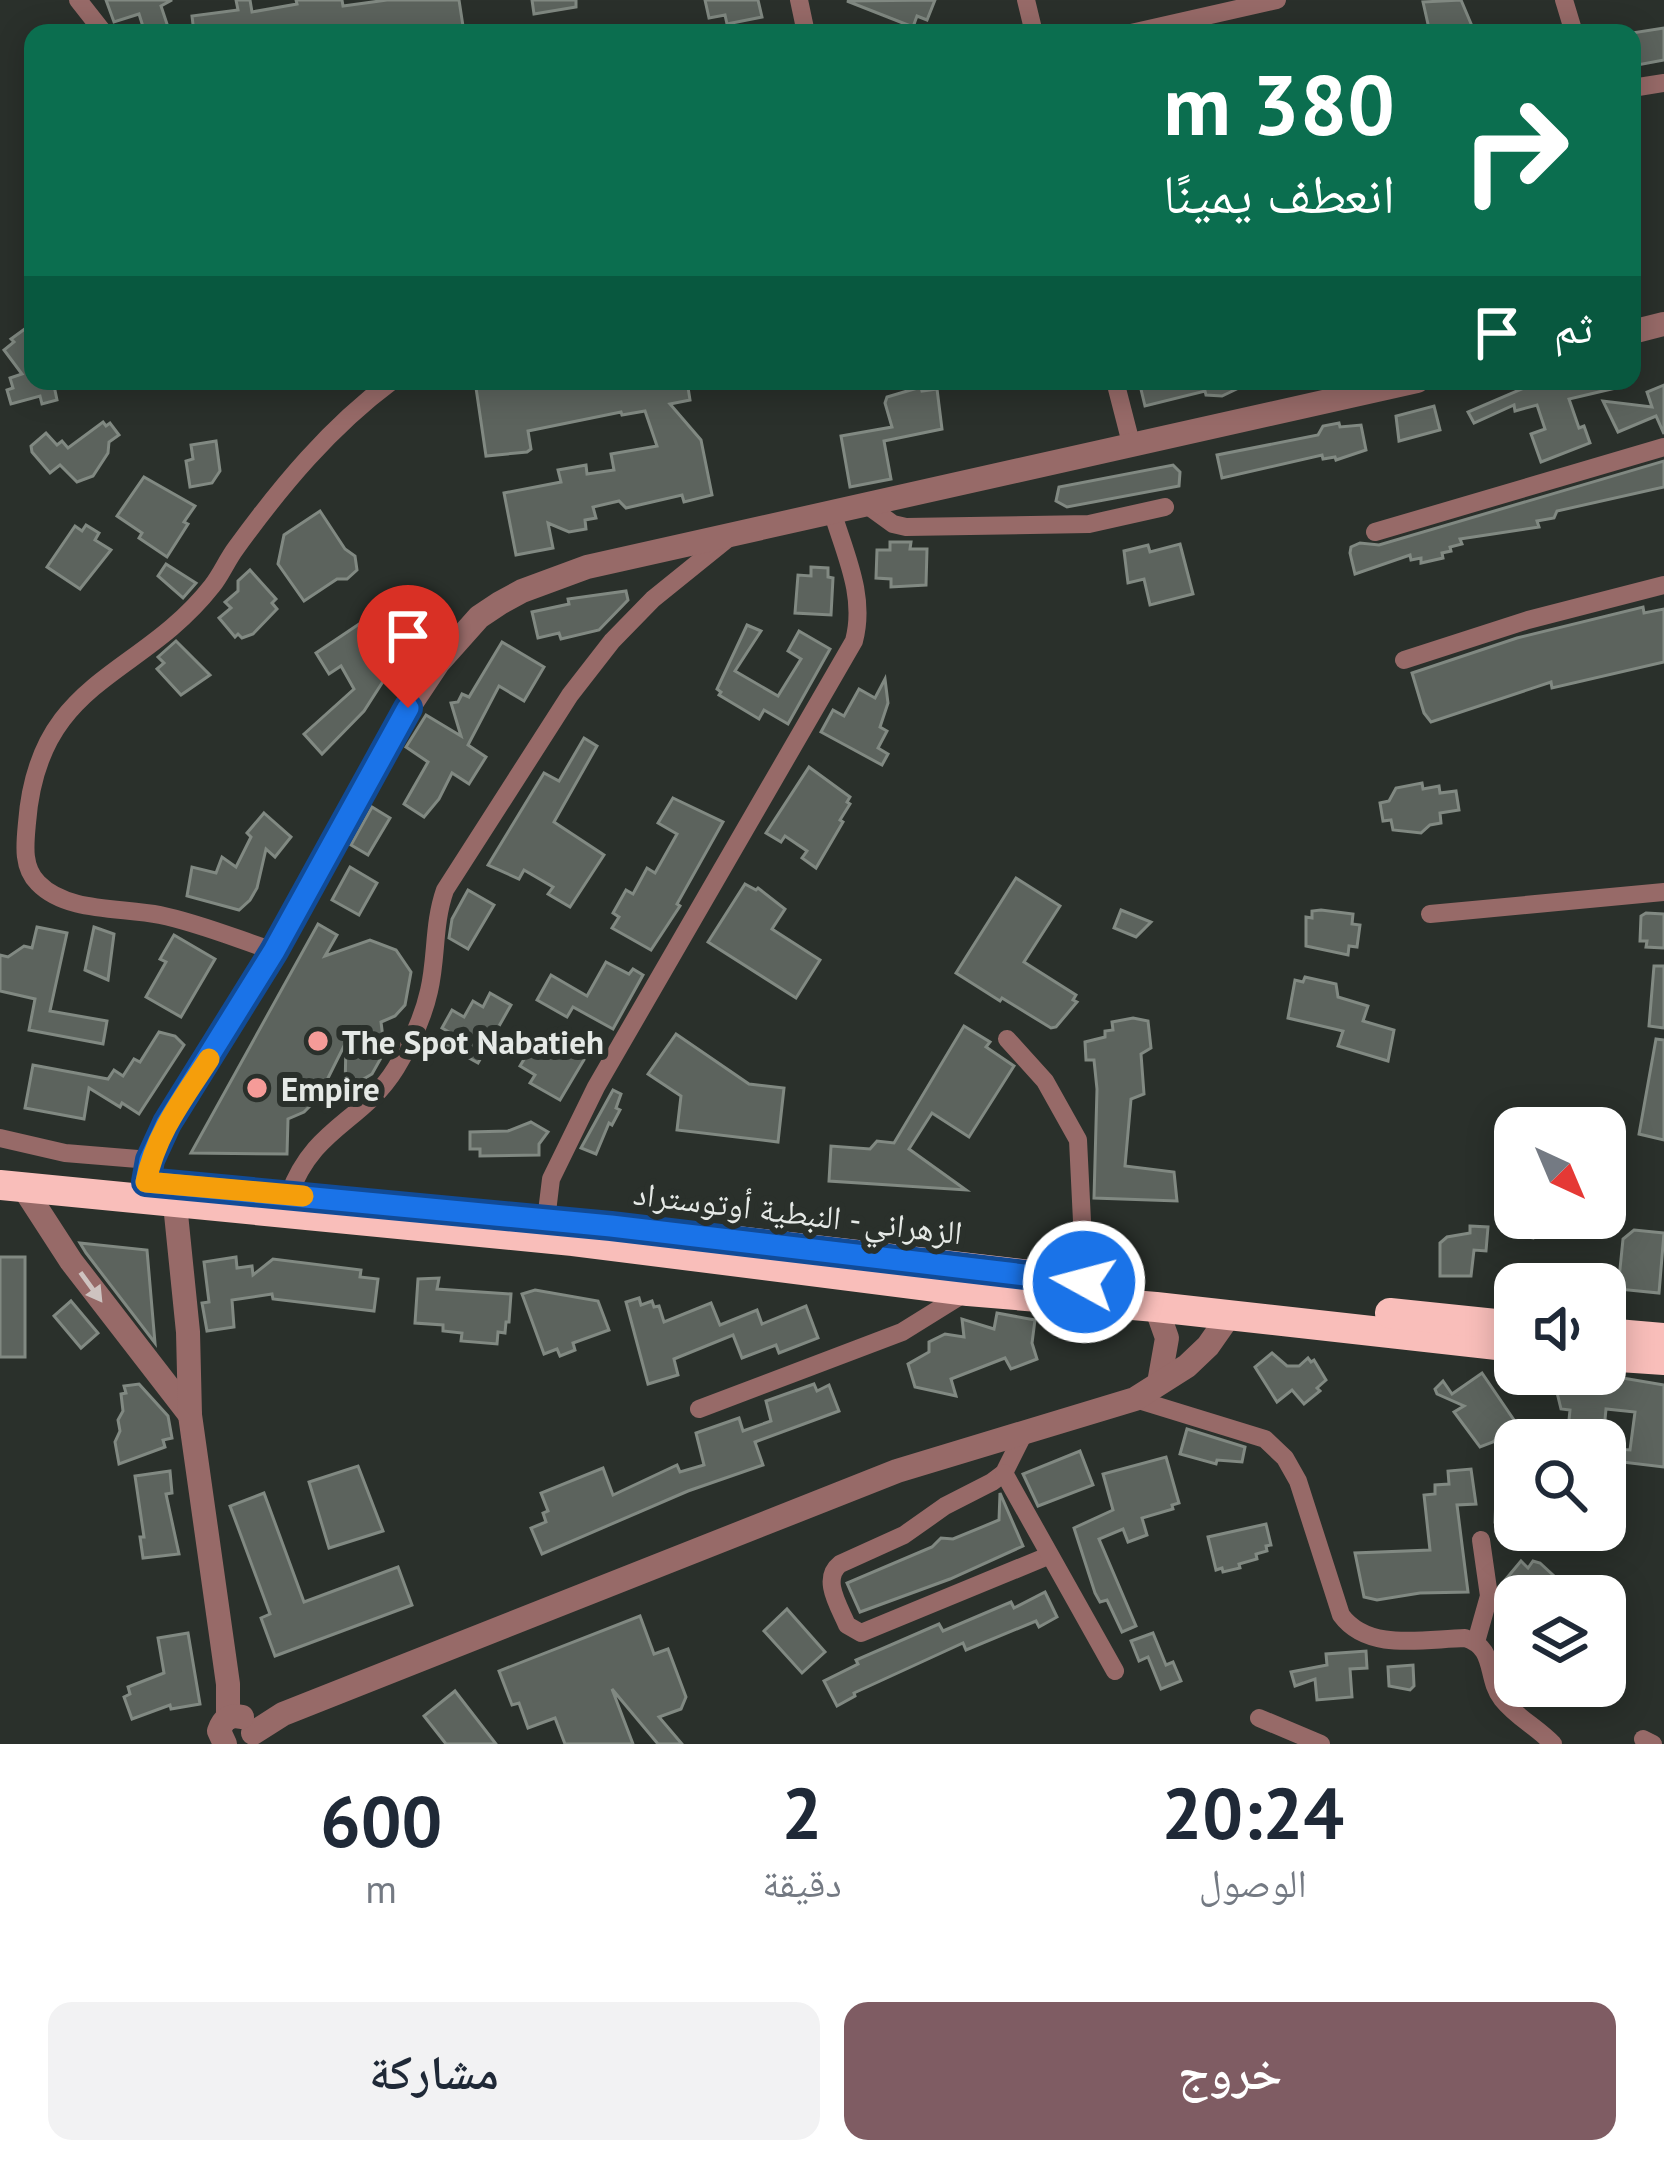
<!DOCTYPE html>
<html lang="ar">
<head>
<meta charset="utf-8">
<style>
  body { margin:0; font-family:"PT Sans","Noto Naskh Arabic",sans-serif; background:#f2f2f3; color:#1f2937; direction:rtl; height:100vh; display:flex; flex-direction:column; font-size:45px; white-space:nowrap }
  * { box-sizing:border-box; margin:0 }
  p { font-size:39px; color:#747a83 }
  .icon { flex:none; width:66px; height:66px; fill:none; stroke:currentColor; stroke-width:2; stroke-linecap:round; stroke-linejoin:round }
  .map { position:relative; height:1744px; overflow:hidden; direction:ltr }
  .sheet { display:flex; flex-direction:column; background:#fff; flex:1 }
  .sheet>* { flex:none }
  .guide { position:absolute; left:24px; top:24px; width:1617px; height:366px; border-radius:24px; box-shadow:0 6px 30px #0003; direction:rtl; background:#0b6e4f; color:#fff; overflow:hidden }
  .needle { width:78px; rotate:136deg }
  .controls { position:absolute; left:1494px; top:1107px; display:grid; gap:24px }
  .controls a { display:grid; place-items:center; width:132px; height:132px; border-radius:24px; background:#fff; box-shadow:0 6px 30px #0003; font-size:60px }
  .pin { position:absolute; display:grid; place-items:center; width:102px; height:102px; color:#fff; margin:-123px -51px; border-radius:50% 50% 50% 0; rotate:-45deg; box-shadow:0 0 12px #0007 }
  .pin .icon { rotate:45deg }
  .me { position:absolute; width:132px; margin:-66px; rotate:277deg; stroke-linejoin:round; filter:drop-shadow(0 0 9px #0008) }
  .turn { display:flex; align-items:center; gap:42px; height:252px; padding:0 48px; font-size:54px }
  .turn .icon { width:156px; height:156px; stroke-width:2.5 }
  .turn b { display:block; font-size:84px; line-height:102px }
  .then { display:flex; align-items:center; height:114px; padding:0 48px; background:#0003; gap:24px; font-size:45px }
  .eta { display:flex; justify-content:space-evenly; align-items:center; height:204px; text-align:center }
  .eta b { font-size:72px; font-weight:600; line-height:84px }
  .button { display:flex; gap:24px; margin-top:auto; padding:24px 48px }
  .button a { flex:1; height:138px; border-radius:24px; background:#7f5c63; color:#fff; font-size:48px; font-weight:600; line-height:138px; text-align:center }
  .button a+a { background:#f2f2f3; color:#1f2937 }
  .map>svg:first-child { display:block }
  .building { fill:#5c635d; stroke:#818982; stroke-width:3 }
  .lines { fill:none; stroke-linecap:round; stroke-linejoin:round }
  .minor { stroke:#976a68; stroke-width:18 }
  .tertiary { stroke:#976a68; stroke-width:24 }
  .trunk { stroke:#f9beba; stroke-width:30 }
  .oneway { fill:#cec3c0 }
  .route-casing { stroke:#114b97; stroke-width:30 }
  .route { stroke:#1a73e8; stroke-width:21 }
  .slow { stroke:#f59e0b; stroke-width:21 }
  .poi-dot { fill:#f59b98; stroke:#2a302b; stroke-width:4.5 }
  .labels { text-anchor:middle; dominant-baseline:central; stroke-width:12; stroke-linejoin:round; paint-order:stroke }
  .poi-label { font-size:33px; font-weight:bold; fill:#e5e9e6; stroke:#2a302b; text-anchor:start }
  .street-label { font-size:33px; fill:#e5e9e6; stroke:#2a302b }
</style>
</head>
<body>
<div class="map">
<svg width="1664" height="1744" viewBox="0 0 1664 1744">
  <rect width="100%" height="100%" fill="#2a302b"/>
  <g class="building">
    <path d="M106,0H172L161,6L170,33H145L139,14L114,22Z"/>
    <path d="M236,0H250L252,12L297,4L296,0H342L343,6L387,0H459L463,26L453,33H194L192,16L238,10Z"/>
    <path d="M532,0H576V7L534,14Z"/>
    <path d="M705,0H758L762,17L727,24L725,15L709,18Z"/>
    <path d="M935,0L927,20L917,16L913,27L847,1Z"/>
    <path d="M1461,0L1472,26L1430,33L1423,2Z"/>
    <path d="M1664,28V60L1632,66V33Z"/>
    <path d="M33,323V381H53L57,400L42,404L40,396L11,404L7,390L13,388L10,378L22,374L4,350L14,342L11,339Z"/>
    <path d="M475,381H687L690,400L670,404L701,440L712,495L684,502L682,495L626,508L619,501L593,507L596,518L585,520L586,529L569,532L548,523L553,548L516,555L504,493L561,482L558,470L586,465L587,474L614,470L611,454L657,446L645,411L622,415L621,412L528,431L531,449L527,452L486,456Z"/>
    <path d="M1139,381H1242L1243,386L1222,396L1206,395L1205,391L1145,406Z"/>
    <path d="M1540,381H1623L1624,386L1569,399L1579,428L1584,426L1590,443L1541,462L1531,434L1545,429L1537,405L1515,411L1514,405L1474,423L1468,412Z"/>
    <path d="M1664,385V434L1656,416L1618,432L1603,401L1652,407L1647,392Z"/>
    <path d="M921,387L922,391L937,389L942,429L884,441L891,479L850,487L841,436L892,427L885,403L887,397Z"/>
    <path d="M1434,406L1440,430L1399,441L1396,416Z"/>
    <path d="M103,422L106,426L110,423L119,435L109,442L108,453L93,476L77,482L60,465L50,473L32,452L31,446L46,433L57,445L62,441L68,448Z"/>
    <path d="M1339,423L1340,427L1361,425L1366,450L1336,460L1335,457L1323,459L1322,455L1222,478L1217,455L1318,435L1323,426Z"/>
    <path d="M216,441L220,471L212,483L190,487L186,461L193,459L191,445Z"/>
    <path d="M1664,461V487L1557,511L1554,518L1537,521L1539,527L1460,539L1462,544L1450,547L1451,551L1442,553L1443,558L1421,563V558L1411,560L1410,555L1355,574L1350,553L1351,547L1360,543L1379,545Z"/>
    <path d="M1173,465L1180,472L1179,486L1067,507L1056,501L1059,487Z"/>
    <path d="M144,477L195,506L184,522L188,524L167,557L139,538L142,533L117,516Z"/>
    <path d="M320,511L345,549L355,556L357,570L347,579H337L304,601L278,564L284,535Z"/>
    <path d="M86,525L99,533L95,540L111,550L80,589L47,567L75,526L82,531Z"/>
    <path d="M890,542H911L910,549H927L926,585L891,587V579L876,578L877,550H890Z"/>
    <path d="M1180,544L1193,594L1150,605L1144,579L1128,583L1124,551L1148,545L1150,552Z"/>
    <path d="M166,564L196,583L183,598L158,576Z"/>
    <path d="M811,567L828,568V577L833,578L831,615L795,613L798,575L811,576Z"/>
    <path d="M250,570L276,599L272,603L277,609L253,634L242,638L238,634L235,637L219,618L231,608L225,602L238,591V581Z"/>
    <path d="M626,591L628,600L599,630L561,639L559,633L538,638L532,612L569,604L568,599Z"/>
    <path d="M1643,607L1644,613L1664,609V662L1552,688L1551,682L1431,722L1424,713L1412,673L1517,638Z"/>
    <path d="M371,616L391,669L364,711L322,754L304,734L354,689L341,666L329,674L316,653Z"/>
    <path d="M747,625L761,631L735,671L778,696L801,659L788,651L799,631L830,649L788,724L764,710L759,719L719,695L721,692L717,689Z"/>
    <path d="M176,641L210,675L181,695L157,669L164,663L158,657Z"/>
    <path d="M502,642L544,667L524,701L499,686L468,745L486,757L469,784L452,773L439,799L424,817L404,804L428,762L406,747L426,715L461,736L451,703L458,702L462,694L469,697Z"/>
    <path d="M885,679L888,703L880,727L887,731L878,748L888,754L882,765L821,732L833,710L844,716L859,689L875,698Z"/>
    <path d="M584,738L597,746L554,822L604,855L570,907L548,894L553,887L524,870L519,879L488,865L544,773L559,781Z"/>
    <path d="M809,767L850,797L847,802L850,804L840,820L843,822L816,868L802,858L807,851L785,836L781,842L766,833Z"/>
    <path d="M1422,783L1423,789L1439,786L1440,793L1456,791L1459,810L1440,813L1441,823L1430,825L1421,833L1393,830L1391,820L1383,821L1380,803L1389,801L1396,788Z"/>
    <path d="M673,798L723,822L677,904L680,906L651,950L612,928L619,917L613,913L626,890L633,894L647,868L655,873L677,834L658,823Z"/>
    <path d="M372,807L390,818L368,855L351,845Z"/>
    <path d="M264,813L291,837L275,857L266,849L257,888L250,900L239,910L187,896L192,867L216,873L222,857L236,867L251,837L247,833Z"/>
    <path d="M350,867L377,883L359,915L332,900Z"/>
    <path d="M1016,878L1060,906L1024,962L1076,995L1073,1000L1077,1002L1056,1027L1051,1028L1002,998L1000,1001L956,973Z"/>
    <path d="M745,884L756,890L758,888L785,909L772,929L820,960L796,998L708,942Z"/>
    <path d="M468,890L494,905L468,949L449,938L452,919Z"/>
    <path d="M1121,910L1151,922L1136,937L1114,928Z"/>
    <path d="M1321,910L1353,914L1352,924L1360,925L1357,947L1349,946L1348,955L1306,946V917L1312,918V911Z"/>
    <path d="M1646,913L1664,914V948L1646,947L1647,941H1640L1641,916Z"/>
    <path d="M318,924L337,935L325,956L370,940L396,950L411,972L405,1005L395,1016L381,1022L384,1046L381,1058L372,1074L345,1090L346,1042L318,1098L304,1112L288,1119L287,1154L191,1153Z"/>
    <path d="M37,927L67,933L50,1011L107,1021L103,1044L29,1030L35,999L0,991V955L8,957L24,946L32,948Z"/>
    <path d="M94,927L114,934L108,980L85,970Z"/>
    <path d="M174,935L215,959L181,1017L146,997L166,962L160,959Z"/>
    <path d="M606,962L629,974L633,969L643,975L613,1029L573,1007L567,1017L537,1000L551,975L587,996Z"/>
    <path d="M1654,966H1664V1028L1649,1026Z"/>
    <path d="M1305,977L1336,984L1338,997L1368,1006L1363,1021L1394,1030L1388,1061L1338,1046L1343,1031L1288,1018L1295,980L1303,982Z"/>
    <path d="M490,993L511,1005L478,1063L442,1043L449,1032L442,1028L452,1010L464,1017L473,1001L483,1007Z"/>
    <path d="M1133,1018L1148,1021L1151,1048L1141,1054L1144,1094L1131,1099L1125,1166L1174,1172L1177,1201L1094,1198L1097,1089L1094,1060H1086L1085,1042L1105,1037V1031L1113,1030L1112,1022Z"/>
    <path d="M964,1026L990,1042L986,1047L1014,1066L969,1137L932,1113L909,1149L966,1190L829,1181L831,1146L870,1149L877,1141L894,1143Z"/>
    <path d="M159,1032L175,1036L184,1045L139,1114L122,1103L120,1107L89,1088L84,1119L25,1108L33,1065L108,1079L114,1070L123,1076L134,1059L140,1062Z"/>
    <path d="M536,1034L554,1045L560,1036L588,1053L560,1100L530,1083L535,1075L520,1066L526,1056L518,1052L528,1035L533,1038Z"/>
    <path d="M676,1034L749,1084L784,1088L778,1142L677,1130L681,1096L648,1074Z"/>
    <path d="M1656,1039L1664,1040V1140L1639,1134Z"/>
    <path d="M613,1090L621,1094L616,1108L620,1110L612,1125L609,1123L596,1154L581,1148Z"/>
    <path d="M531,1122L548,1132L539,1144V1155L480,1156V1149H470V1132L508,1131Z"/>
    <path d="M1507,1214L1537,1220L1533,1238L1503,1231Z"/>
    <path d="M1470,1226L1488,1227L1486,1251L1474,1250L1471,1276H1440V1243L1447,1237L1470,1233Z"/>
    <path d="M1634,1230L1664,1233L1659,1293L1618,1289L1623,1239Z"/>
    <path d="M80,1243L147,1250L155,1343L86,1253Z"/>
    <rect x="0" y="1257" width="25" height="100"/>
    <path d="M236,1257L237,1268L252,1266L253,1275L273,1259L361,1270L360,1277L378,1279L374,1311L273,1299L272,1294L232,1300L234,1327L207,1331L202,1303L209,1302L204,1262Z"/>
    <path d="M439,1278L437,1289L511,1294L509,1322H506L505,1333L498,1332L497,1344L461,1341L462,1333L443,1331V1325L415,1323L418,1279Z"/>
    <path d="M535,1290L598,1301L609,1330L573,1343L575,1350L560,1356L557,1349L544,1354L522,1294Z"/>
    <path d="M639,1298L641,1305L652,1301L654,1307L659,1306L664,1322L711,1303L720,1325L757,1310L762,1324L806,1306L818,1338L779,1353L776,1345L742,1358L733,1335L674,1359L678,1375L648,1384L626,1302Z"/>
    <path d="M71,1301L98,1333L81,1348L54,1316Z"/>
    <path d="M997,1313L1035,1320L1032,1343L1037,1359L1011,1369L1005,1358L951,1379L956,1396L915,1387L908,1364L929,1352V1342L945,1334L964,1337L962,1319L994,1329Z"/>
    <path d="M1272,1353L1287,1366H1299L1308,1358L1311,1362L1314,1360L1326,1380L1317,1388L1320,1391L1304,1404L1292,1390L1277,1402L1255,1367Z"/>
    <path d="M1482,1373L1516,1423L1493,1442L1480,1447L1454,1412L1464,1406L1437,1394L1435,1389L1443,1381L1452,1394Z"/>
    <path d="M1559,1374H1599L1664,1385V1467L1605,1460V1448L1630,1450L1635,1412L1606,1409L1603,1440H1567L1570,1410L1561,1409L1553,1376Z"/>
    <path d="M139,1384L168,1416L172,1438L163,1440L165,1447L119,1464L115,1442L120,1431L118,1420L123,1411L121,1394L126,1393L124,1386Z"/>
    <path d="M814,1384L817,1391L829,1385L839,1411L755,1442L763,1465L688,1491L542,1554L531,1528L546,1522L543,1513L548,1511L541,1493L603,1468L613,1495L677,1465L680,1472L704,1465L696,1433L739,1418L743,1431L771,1421L766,1401Z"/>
    <path d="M1187,1429L1245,1447L1242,1462L1217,1460L1216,1464L1180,1454Z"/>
    <path d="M1080,1451L1093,1485L1038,1506L1023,1474Z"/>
    <path d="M1166,1457L1179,1503L1172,1505L1173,1509L1142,1518L1147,1535L1128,1542L1123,1529L1099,1539L1136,1626L1122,1632L1107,1600L1100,1602L1095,1593L1074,1528L1113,1510L1103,1474Z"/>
    <path d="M358,1466L383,1531L329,1548L309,1482Z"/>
    <path d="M1471,1469L1476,1504L1457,1505L1468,1592L1420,1593L1377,1600L1364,1597L1355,1553L1430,1550L1424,1495L1435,1494V1485L1449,1484L1448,1471Z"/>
    <path d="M170,1471L172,1493L166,1494L179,1554L143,1558L140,1537H144L135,1476Z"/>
    <path d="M264,1493L304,1602L398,1567L412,1605L275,1656L261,1618L270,1614L230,1506Z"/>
    <path d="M1000,1493L1023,1546L950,1579L860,1612L847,1583L932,1547L941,1538L953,1539L999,1520Z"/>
    <path d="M1496,1496H1515V1522H1495Z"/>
    <path d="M1266,1524L1271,1545L1266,1546L1267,1551L1256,1554L1257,1559L1239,1564L1240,1568L1223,1572L1222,1568L1216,1570L1208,1537Z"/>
    <path d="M1521,1561L1528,1568L1533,1561L1540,1563L1567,1588L1561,1596H1507L1501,1585Z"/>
    <path d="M1045,1592L1057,1617L1039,1627L1036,1621L966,1650L963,1643L854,1693L855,1696L837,1706L824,1681L858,1664L856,1660L939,1624L943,1631L1011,1602L1014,1608Z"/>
    <path d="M787,1609L825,1652L802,1673L764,1631Z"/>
    <path d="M640,1616L654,1654L668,1649L686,1697L681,1709L659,1717L682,1744H658L612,1689L633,1744H565L555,1718L528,1728L519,1703L512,1705L499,1671Z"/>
    <path d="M188,1633L200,1704L171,1709L170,1705L132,1719L124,1697L130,1694L128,1687L164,1673L158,1638Z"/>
    <path d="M1153,1633L1166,1665L1173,1662L1181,1681L1161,1689L1148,1657L1139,1661L1131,1641Z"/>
    <path d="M1366,1651L1367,1668L1350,1669L1352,1697L1317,1700L1315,1679L1295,1686L1291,1672L1327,1665L1326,1654Z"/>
    <path d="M1413,1665L1414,1686L1410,1690L1389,1686L1388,1667Z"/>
    <path d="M455,1691L496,1744H446L424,1716Z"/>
  </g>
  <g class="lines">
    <g class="minor">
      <path d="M78,0L104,33"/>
      <path d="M799,0L806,33"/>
      <path d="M1026,0L1034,33"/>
      <path d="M1564,0L1574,33"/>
      <path d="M1131,33L1277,0"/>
      <path d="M1632,88L1664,83"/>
      <path d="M1115,381L1132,447"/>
      <path d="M864,503L893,524L906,527L1089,524L1165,507"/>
      <path d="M1375,532L1664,447"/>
      <path d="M1404,660L1528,620L1664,585"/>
      <path d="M1430,914L1664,892"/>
      <path d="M274,951C237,939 199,923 160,915C122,907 67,913 38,883C22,867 25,844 27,823C38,678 139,679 212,586C221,575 227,560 236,548C281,486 330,427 392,381"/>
      <path d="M1007,1039L1045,1081L1078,1140L1085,1282"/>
      <path d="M0,1138L65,1153L150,1160"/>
      <path d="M289,1195C314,1126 362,1123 396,1068C410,1045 423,1018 429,991C437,957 433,924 445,890L570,695L612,641L653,599L731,536"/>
      <path d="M546,1220L551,1179L596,1087L854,641C866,596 845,554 832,511"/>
      <path d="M1135,1399L1265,1439L1285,1458L1298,1481L1341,1615C1368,1652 1423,1639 1465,1638C1497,1648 1485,1677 1502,1699C1516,1717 1538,1728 1553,1744"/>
      <path d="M699,1409L902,1332L968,1291"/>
      <path d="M1024,1433L1004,1473L992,1482L945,1506L904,1535L840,1564C821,1579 839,1606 847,1625L861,1633L1048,1556"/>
      <path d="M1004,1473L1115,1671"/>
      <path d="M1476,1642L1489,1596L1481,1540"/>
      <path d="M1259,1718L1321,1744"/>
      <path d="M1643,1739L1653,1744"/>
    </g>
    <g class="tertiary">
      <path d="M1632,332L1664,324"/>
      <path d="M146,1182L150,1160L167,1123L274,951L408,708L438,663L479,617L500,603L522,591L587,567L1417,381"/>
      <path d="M25,1190L71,1261L190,1415"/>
      <path d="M175,1204L188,1332L190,1415L228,1684V1718"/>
      <path d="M1156,1307L1167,1338L1159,1383"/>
      <path d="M253,1733L283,1714L897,1471L1135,1399L1187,1366L1208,1346L1229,1316"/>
      <path d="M225,1744L219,1731C223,1719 230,1714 242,1717"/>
    </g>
    <g class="trunk">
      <path d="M0,1185L573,1241L968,1291L1156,1307L1515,1347"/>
      <path d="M728,1240L1073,1280"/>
      <path d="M1390,1313L1515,1326"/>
      <path d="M1605,1333L1664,1338"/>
      <path d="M1605,1356L1664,1360"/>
    </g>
  </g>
  <defs><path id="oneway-solid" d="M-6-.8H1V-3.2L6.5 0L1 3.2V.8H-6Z" transform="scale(3)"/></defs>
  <use class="oneway" href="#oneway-solid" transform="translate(91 1287) rotate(54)"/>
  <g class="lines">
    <defs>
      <path id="route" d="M408,708L274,951L167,1123L150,1160L146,1182L611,1226L1084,1282"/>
    </defs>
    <use href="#route" class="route-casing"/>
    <use href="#route" class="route"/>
    <path class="slow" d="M209,1059C183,1099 155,1135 146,1182L303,1196"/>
  </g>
  <g class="poi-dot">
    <circle cx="318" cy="1041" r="12"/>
    <circle cx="257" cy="1088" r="12"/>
  </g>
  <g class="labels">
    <g class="poi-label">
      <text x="342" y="1041">The Spot Nabatieh</text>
      <text x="281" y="1088">Empire</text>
    </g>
    <g class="street-label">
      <text transform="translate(798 1212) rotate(7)">الزهراني - النبطية أوتوستراد</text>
    </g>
  </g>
</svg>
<div class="controls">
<a><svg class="needle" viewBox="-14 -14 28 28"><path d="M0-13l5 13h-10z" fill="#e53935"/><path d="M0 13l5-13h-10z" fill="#747a83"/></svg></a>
<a><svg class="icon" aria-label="sound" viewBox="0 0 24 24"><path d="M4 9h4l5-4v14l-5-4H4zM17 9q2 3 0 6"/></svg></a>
<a><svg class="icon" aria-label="search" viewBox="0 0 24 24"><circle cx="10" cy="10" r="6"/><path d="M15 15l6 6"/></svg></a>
<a><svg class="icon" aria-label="layers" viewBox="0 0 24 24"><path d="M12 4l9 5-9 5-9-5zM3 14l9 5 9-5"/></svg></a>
</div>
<div class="pin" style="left:408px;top:708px;background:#d93025"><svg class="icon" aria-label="arrive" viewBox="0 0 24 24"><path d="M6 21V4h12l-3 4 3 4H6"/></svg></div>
<svg class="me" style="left:1084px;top:1282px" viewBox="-20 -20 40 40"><circle r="17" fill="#1a73e8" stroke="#fff" stroke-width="3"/><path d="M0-11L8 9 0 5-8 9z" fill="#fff"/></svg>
<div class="guide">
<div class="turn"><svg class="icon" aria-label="right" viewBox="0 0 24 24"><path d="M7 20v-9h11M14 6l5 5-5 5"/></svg><div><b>380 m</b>انعطف يمينًا</div></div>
<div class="then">ثم<svg class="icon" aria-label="arrive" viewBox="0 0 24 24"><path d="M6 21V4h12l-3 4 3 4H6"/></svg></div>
</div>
</div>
<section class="sheet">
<div class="eta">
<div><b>20:24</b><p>الوصول</p></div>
<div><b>2</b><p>دقيقة</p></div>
<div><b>600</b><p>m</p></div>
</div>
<div class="button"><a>خروج</a><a>مشاركة</a></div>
</section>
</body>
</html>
